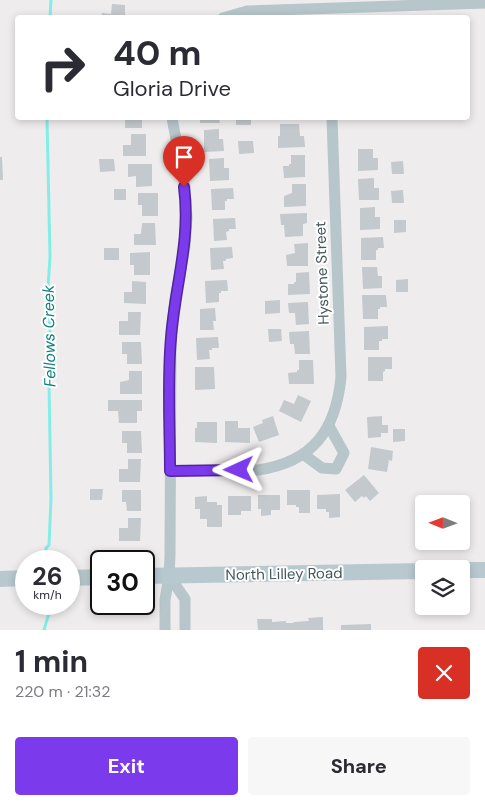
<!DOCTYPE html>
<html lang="en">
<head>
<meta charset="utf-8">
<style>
  body { margin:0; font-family:"DM Sans",sans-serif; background:#f7f7f7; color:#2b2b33; height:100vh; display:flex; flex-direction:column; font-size:19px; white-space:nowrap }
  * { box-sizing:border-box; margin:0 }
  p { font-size:16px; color:#7c7c81 }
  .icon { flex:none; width:28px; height:28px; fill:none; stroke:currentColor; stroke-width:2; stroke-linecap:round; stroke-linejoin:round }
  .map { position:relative; height:630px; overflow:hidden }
  .sheet { display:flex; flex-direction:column; background:#fff; flex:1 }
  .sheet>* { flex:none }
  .guide { position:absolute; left:15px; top:15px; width:455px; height:105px; border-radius:5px; box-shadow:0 2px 8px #0003; background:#fff; color:#2b2b33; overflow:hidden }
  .needle { width:32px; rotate:271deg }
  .buttons { position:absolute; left:415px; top:495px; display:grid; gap:10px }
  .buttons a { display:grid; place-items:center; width:55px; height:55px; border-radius:5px; background:#fff; box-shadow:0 2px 8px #0003; font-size:25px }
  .speed { position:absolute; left:15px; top:550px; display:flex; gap:10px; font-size:25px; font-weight:700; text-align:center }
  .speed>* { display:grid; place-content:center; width:65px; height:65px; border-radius:50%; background:#fff; box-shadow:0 2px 8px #0003; line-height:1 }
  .speed small { font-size:12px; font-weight:400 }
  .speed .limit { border:2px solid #111; border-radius:8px; background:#fff; color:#111 }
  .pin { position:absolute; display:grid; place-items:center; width:42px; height:42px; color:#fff; margin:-51px -21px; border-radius:50% 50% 50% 0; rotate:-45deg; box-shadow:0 0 5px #0007 }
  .pin .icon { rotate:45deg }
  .me { position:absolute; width:55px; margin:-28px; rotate:269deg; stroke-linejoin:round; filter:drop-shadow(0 0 4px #0008) }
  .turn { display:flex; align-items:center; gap:18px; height:105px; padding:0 15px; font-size:22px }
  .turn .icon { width:65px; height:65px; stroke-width:2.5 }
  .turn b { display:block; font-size:35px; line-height:42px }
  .round { display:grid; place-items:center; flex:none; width:52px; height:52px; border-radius:5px; background:#f7f7f7 }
  .summary { display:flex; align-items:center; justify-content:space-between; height:85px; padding:0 15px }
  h1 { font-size:30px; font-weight:700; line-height:38px }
  .button { display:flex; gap:10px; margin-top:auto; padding:10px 15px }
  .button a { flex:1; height:58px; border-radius:5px; background:#7c3aed; color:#fff; font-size:20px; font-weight:700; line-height:58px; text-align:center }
  .button a+a { background:#f7f7f7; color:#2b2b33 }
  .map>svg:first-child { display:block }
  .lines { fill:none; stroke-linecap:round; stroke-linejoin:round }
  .stream { stroke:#84ede6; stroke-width:3 }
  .building { fill:#c3c9cd }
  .street { stroke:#b7c6ca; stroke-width:11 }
  .secondary { stroke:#b7c9cf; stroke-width:16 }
  .route-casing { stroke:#51269a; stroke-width:12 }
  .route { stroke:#7c3aed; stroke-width:9 }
  .labels { text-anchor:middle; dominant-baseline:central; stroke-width:4; stroke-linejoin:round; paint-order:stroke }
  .street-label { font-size:15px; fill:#44565a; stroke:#fff }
  .water-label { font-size:16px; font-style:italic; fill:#0b827b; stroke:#fff }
</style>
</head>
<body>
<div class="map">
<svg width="485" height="630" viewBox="0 0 485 630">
  <rect width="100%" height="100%" fill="#efeced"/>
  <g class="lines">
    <g class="stream">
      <path d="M50,18L51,0"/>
      <path d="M46,553V548L49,545L51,499L49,384L50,328L48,288L50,257L47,118"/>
      <path d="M44,630L49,613L45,604"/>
    </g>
  </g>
  <g class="building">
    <path d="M112,4L125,5V18H101L102,13L111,14Z"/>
    <rect x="125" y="118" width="17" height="10"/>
    <path d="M200,118H219L220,123H200Z"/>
    <rect x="236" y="118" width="15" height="7"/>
    <path d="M280,124H299L300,136H304L305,147L278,148V136H280Z"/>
    <path d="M219,129V139H223L224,151L204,152V130Z"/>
    <path d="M131,134H146V156H123V145H131Z"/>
    <path d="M238,141H253L254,153L239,154Z"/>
    <path d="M358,149H373V158H378V170L358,171Z"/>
    <path d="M291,155H305V177L284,178L283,166H289V164H291Z"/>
    <path d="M0,157H2L3,180H0Z"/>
    <path d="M224,158V168H229V180L210,181L209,159Z"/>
    <path d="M99,159H114L115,171L100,172Z"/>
    <path d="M403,161L404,174H392L391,162Z"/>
    <path d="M128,164H152V186L136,187V176L128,177Z"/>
    <path d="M374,178V188H379V200H359L358,179Z"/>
    <path d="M292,184H306V206L284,207V196L292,193Z"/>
    <path d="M233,188L234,199H227V201H225V210H212L211,189Z"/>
    <rect x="114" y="189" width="12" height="11"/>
    <path d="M403,190L404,203H392L391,191Z"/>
    <path d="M138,193H158V216H142V205H138Z"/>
    <path d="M375,207V217H380V229L360,230V208Z"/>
    <path d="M307,213V223L303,224V236L285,237L284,225H281L280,214Z"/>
    <path d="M235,218L236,229H229V231L226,232L227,240L214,241L213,219Z"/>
    <path d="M394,220H406V232L394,233Z"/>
    <path d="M142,223H155L156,245H134V234H141Z"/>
    <path d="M383,237L384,248H378V250H376V260H361V238Z"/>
    <path d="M308,243V266H287L286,255L295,253L294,244Z"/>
    <path d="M232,247L233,258L226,259V261H223L224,269L211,270L210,248Z"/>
    <rect x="104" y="248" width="15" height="12"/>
    <path d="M150,252V275H134V265H130V253Z"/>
    <path d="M362,267H377L378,276H382V288L363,289Z"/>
    <path d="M309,272L310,294L288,295V284H294V282H296V273Z"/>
    <path d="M408,279V292H396V280Z"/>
    <path d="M227,280L228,291H221V293H219V302L206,303L205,281Z"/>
    <path d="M132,281L146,282V304L124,303V292H132Z"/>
    <path d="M362,295H386L387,307H380V309H378V319H363Z"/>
    <path d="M280,300V313L265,314V301Z"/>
    <path d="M308,302L309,324L296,325L295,313H289L288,303Z"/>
    <path d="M215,308L216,321H213L214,330H200V309Z"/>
    <path d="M128,312H141L140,335H119V321H128Z"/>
    <path d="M388,326V339H382V341H379V350H364V327Z"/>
    <path d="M268,329H281L282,341L269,342Z"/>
    <path d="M309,331L310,354H295L294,344H290L289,332Z"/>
    <path d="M218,337L219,348H212V350H209L210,359L197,360L196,338Z"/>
    <path d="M122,342H141L142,364H127V354H122Z"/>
    <path d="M368,357H392V369H385V371L383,372V381H368Z"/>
    <path d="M299,360H313L314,384H289L288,373L297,372V370H299Z"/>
    <path d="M195,367H214L215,389L195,390Z"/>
    <path d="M129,371H142V394H120V382L129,380Z"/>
    <path d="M298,395L311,401L301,422L279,411L284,400L294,404Z"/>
    <path d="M108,400H142V411H137V423H119L118,411H108Z"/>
    <path d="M273,416L279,435L259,442L253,427L263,423L262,420Z"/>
    <path d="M382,416V425H388V433H381V437L368,438L367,417Z"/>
    <path d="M225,421H238V428H250V443L225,442Z"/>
    <path d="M197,422H217V443L195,442V428H197Z"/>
    <path d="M393,429H405V441L393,442Z"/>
    <path d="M122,431H141L142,453H127V443H122Z"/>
    <path d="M371,447L393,451L392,461L389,460L387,472L368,469Z"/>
    <path d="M128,459H141L140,482H119V469H128Z"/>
    <path d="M364,475L379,493L370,501L366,496L364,498L362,496L355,502L345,490Z"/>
    <path d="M90,489H103L102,500H90Z"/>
    <path d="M122,490H141V511H127L126,502H122Z"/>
    <path d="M287,490H310V513H299V507H296V505H287Z"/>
    <path d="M340,494V517L329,518V512H326V509H317V495Z"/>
    <path d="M258,495H280V510H271V515L261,516V509H258Z"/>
    <path d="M207,496V502H217V505H222V527H207V519H200V509H195V497Z"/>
    <path d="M228,496H251V511H241V515H228Z"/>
    <path d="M128,518H141L140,541H119V528H128Z"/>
    <path d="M323,617V630H258L257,619H272V622L286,621V623H293L294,622L309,621L308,618Z"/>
    <path d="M371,624V630H341V625Z"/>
  </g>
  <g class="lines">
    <g class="street">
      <path d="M223,18L247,11L485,3"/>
      <path d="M303,454L322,468L336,469L344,453L329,426"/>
      <path d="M170,471L258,470C313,462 336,430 341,377L332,118"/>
      <path d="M169,576L185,599V630"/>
      <path d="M165,630V600L169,576L170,555L171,339L175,298L185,247L187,218L185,187L172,118"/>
    </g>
    <g class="secondary">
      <path d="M461,570H485"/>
      <path d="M144,576L424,571"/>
      <path d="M69,578L101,577"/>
      <path d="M0,579L26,578"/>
    </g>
  </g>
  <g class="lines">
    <defs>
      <path id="route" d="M184,187C191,241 175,285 171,338C167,382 170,427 170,471L239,470"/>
    </defs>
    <use href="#route" class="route-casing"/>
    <use href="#route" class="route"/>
  </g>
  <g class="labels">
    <g class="street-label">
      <text transform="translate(322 273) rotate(-92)">Hystone Street</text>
      <text transform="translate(284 574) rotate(-1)">North Lilley Road</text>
    </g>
    <g class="water-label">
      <text transform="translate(49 336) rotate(-91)">Fellows Creek</text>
    </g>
  </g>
</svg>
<div class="buttons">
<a><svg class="needle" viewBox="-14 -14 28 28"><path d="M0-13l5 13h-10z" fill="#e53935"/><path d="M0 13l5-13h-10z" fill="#7c7c81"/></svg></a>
<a><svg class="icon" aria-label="layers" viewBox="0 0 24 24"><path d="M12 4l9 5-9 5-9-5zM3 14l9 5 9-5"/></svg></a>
</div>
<div class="speed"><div>26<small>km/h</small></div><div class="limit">30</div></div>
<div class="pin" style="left:184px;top:187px;background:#d93025"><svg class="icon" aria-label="arrive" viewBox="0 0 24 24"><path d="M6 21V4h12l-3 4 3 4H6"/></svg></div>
<svg class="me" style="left:239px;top:470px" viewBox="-20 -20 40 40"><path d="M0-17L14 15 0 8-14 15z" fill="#7c3aed" stroke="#fff" stroke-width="4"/></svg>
<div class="guide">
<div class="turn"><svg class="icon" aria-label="right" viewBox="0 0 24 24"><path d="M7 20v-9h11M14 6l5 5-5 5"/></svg><div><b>40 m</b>Gloria Drive</div></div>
</div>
</div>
<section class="sheet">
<div class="summary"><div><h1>1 min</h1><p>220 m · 21:32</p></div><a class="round" style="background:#d93025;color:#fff"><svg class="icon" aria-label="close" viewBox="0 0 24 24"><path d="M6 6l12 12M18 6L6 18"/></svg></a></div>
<div class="button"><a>Exit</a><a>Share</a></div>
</section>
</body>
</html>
